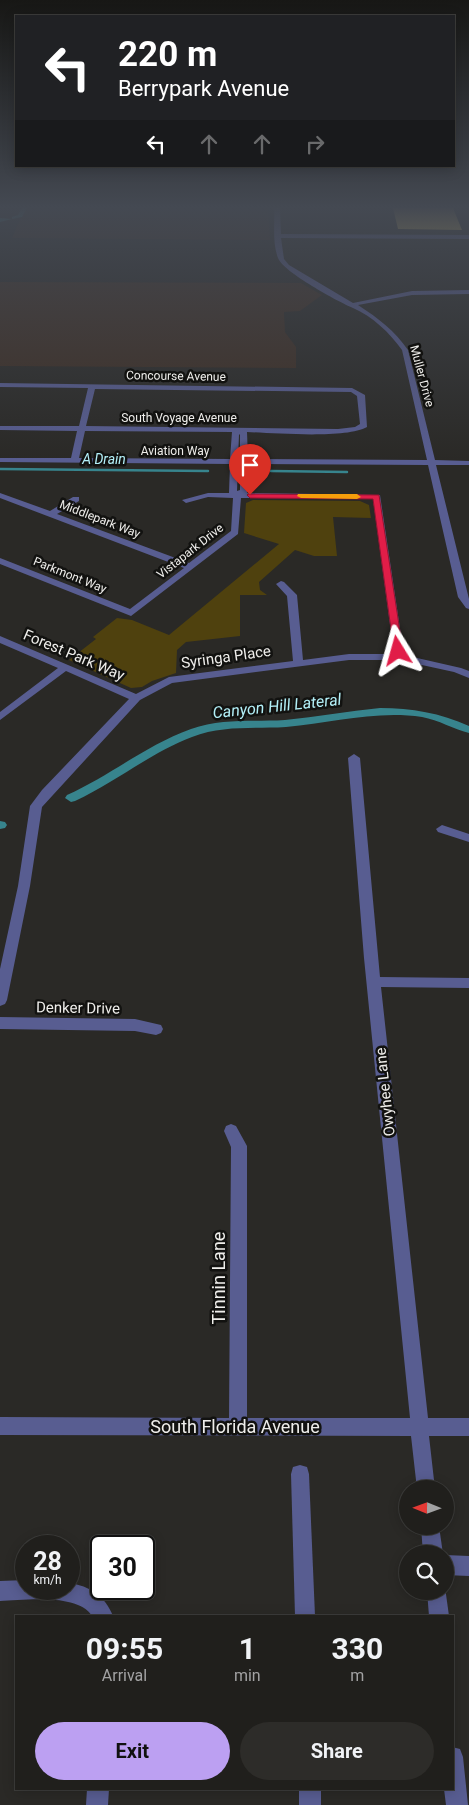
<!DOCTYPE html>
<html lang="en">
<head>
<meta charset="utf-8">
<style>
  body { margin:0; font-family:Roboto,sans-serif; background:#2d2c29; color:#f1f3f6; height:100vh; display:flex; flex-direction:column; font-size:19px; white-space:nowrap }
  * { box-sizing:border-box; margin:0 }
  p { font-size:16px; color:#a2a2a3 }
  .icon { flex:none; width:28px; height:28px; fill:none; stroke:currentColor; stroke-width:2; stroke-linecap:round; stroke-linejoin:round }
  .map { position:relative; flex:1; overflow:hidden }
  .side { position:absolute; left:15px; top:1615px; width:439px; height:175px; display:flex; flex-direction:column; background:#201f1c; border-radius:0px; box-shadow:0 2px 12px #0003,0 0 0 1px #3d3d3b }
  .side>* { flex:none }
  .hud { position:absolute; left:15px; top:15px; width:440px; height:152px; border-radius:0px; box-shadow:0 2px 12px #0003,0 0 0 1px #3d3d3b; background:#202124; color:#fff; overflow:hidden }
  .needle { width:32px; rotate:271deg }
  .buttons { position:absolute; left:399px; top:1480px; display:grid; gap:10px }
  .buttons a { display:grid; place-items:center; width:55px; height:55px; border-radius:50%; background:#201f1c; box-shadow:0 2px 12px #0003,0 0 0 1px #3d3d3b; font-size:25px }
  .speed { position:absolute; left:15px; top:1535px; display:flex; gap:10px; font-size:25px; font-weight:700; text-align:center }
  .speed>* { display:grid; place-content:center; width:65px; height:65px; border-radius:50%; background:#201f1c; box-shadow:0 2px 12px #0003,0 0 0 1px #3d3d3b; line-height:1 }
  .speed small { font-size:12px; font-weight:400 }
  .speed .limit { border:2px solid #111; border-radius:8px; background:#fff; color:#111 }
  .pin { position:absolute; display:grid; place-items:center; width:42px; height:42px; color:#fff; margin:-51px -21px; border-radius:50% 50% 50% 0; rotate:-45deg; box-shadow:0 0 5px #0007 }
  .pin .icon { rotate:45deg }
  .me { position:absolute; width:55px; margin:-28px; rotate:352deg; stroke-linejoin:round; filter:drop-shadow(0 0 4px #0008) }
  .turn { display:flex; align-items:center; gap:18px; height:105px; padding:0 20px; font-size:22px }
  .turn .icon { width:65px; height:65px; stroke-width:2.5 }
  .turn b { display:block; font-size:35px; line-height:42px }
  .lanes { display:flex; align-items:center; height:48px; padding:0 20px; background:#0003; justify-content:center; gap:25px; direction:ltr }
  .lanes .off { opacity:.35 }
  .eta { display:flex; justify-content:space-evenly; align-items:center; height:85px; text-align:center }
  .eta b { font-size:30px; font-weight:700; line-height:35px }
  .primary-button { display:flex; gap:10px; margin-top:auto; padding:10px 20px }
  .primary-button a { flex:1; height:58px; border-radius:30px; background:#bca0f2; color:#111; font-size:20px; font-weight:700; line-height:58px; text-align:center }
  .primary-button a+a { background:#2d2c29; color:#f1f3f6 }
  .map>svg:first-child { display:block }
  .industrial { fill:#3d2d22 }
  .green { fill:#4f410e }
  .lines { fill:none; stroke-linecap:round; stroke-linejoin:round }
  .stream { stroke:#37848d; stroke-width:2.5 }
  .canal { fill:#37848d; fill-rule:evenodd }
  .building { fill:#ebcb65 }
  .minor { fill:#585d91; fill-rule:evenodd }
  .route { fill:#e11d48; stroke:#92132f }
  .slow { fill:#f59e0b }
  .labels { text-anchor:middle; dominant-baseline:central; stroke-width:5; stroke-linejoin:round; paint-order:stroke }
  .far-street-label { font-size:12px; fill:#efeeeb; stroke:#121210 }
  .far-water-label { font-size:14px; font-style:italic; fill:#b3f0f8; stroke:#121210 }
  .street-label { font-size:15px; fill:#efeeeb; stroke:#121210 }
  .water-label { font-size:16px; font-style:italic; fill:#b3f0f8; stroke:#121210 }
  .near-street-label { font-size:18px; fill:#efeeeb; stroke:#121210 }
</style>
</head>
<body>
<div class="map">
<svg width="469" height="1805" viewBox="0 0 469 1805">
  <rect width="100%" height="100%" fill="#2a2926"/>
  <g class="industrial">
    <path d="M25,208H268L270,240L12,238Z"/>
    <path d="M0,282L301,283L322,295L300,311L284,312L285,332L296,347V368L0,366Z"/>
  </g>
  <path class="green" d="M253,500L360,501L369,505L371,518L333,517L337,556H314L295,550L259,582L260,590L267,595H240V636L186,642L177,650L176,673L152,681L142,687L131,688L69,660L96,639L93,637L117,618L132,620L169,635L279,544L244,533L246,503Z"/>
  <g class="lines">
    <g class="stream">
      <path d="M0,469L208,471"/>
      <path d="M271,471L347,472"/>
    </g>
    <g class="canal">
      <path d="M22,208H27L22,217L12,219V217L18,215Z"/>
      <path d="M0,218L12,219L0,222Z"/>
      <path d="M380,708C412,708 440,713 469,726V733C453,729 439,720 422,717C376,710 332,723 286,727C254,729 223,725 192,737C150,753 116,782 75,801L71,802L65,798L67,795C110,776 146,745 191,729C222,718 253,722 285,720C317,717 348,711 380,708Z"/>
      <path d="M0,821L5,822L7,825L5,828L0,829Z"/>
    </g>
  </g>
  <path class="building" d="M393,208H453L462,230L398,229Z"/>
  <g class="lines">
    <g class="minor">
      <path d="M274,208H280L281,234L469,235V239L281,238L284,259L289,265L353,303L412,291L469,290V294L412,295L358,305C378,318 395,331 408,350L435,460L469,461V465H436L469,599V609L466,608L458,597L428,465L248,464L247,493L380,495L404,655L461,668L469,671V678L454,672L399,660H349L172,683L140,700L42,807L30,886L7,1000L5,1004L0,1006V969L18,886L30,806L42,790L129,699L66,671L0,720V712L58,668L0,643V636L136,694L169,677L293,661L287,596L276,584L281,581L284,582L297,595L303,660L349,654H394L373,499L241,498L238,534L131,616L0,564V558L130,609L184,568L0,498V493L50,511L73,497H79V501L57,514L189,563L231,531L233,498L208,497L186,503L182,500L208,493H229L230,464L0,462V458H71L77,431L0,430V426H79L88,388L0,387V383L352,388L365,395L367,427C346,439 274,433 247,432L248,459L427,460L402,350C390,333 372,316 353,308C339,302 283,272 278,258C272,243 275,224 274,208ZM95,389L351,392L357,396L360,424L355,427L338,429L86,426ZM85,431L232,432L230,459L79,458ZM240,434V459H238L239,435ZM238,464H240V490L237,491Z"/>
      <path d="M354,754L360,758L380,977L469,978V988L381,987L428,1418H469V1436H429L435,1489H417L411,1436L0,1435V1417L229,1418L231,1147L224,1131L226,1126L231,1124L236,1126L247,1146V1418H410L364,958L348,758Z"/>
      <path d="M442,825L469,834V842L438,832L436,829Z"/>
      <path d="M0,1017L135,1019L161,1025L163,1029L161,1033L156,1035L135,1031L0,1029Z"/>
      <path d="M300,1465L307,1467L309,1474L315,1616H295L291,1474L293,1467Z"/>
      <path d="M421,1526H439L443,1554H423Z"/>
      <path d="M445,1555L469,1556V1576L445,1575Z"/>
      <path d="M26,1580V1589H69V1583C90,1586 105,1596 113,1616H92C78,1593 24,1600 0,1601V1581Z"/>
      <path d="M445,1587L449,1616H429L427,1591H445Z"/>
      <path d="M452,1747L460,1749L463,1757L468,1805H446L444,1789H452Z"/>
      <path d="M87,1789H109L108,1805H86Z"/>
      <rect x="299" y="1789" width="22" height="16"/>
    </g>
  </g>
  <linearGradient id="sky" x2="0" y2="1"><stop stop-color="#171715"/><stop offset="0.45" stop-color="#444952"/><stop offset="1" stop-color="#444952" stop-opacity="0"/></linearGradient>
  <rect width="469" height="460" fill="url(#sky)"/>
  <path class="route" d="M248,494L379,495L403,651L401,653L398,654L394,651L373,499L250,498L247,495Z"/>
  <path class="slow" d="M298,494H357L361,497L357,499L301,498L297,496Z"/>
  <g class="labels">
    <g class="far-street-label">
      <text transform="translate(176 376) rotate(1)">Concourse Avenue</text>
      <text transform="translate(422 376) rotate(75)">Muller Drive</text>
      <text x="179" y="418">South Voyage Avenue</text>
      <text x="175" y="451">Aviation Way</text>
      <text transform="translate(100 519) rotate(21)">Middlepark Way</text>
      <text transform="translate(190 551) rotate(-38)">Vistapark Drive</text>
      <text transform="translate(70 575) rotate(22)">Parkmont Way</text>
    </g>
    <g class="far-water-label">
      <text x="104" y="459">A Drain</text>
    </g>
    <g class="street-label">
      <text transform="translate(74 655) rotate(23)">Forest Park Way</text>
      <text transform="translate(226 657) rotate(-8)">Syringa Place</text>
      <text transform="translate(78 1008) rotate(1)">Denker Drive</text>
      <text transform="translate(385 1092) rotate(-96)">Owyhee Lane</text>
    </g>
    <g class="water-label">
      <text transform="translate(277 706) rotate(-6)">Canyon Hill Lateral</text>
    </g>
    <g class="near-street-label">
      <text transform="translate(218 1278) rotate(-90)">Tinnin Lane</text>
      <text x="235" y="1426">South Florida Avenue</text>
    </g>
  </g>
</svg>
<div class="buttons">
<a><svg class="needle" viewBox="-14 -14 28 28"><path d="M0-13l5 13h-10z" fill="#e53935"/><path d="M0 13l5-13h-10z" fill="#a2a2a3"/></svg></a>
<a><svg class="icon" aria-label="search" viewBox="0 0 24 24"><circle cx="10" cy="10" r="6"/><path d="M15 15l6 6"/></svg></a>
</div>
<div class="speed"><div>28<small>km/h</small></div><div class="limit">30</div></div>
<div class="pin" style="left:250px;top:495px;background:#d93025"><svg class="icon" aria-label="arrive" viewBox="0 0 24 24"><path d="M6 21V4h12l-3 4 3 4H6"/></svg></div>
<svg class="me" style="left:398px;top:651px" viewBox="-20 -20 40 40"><path d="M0-17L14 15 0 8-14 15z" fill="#e11d48" stroke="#fff" stroke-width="4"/></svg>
<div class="hud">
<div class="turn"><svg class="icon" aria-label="left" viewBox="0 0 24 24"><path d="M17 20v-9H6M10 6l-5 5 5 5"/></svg><div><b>220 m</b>Berrypark Avenue</div></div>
<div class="lanes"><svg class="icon" aria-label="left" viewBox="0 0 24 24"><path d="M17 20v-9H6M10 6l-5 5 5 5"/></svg><svg class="icon off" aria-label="ahead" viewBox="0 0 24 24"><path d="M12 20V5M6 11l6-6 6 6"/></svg><svg class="icon off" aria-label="ahead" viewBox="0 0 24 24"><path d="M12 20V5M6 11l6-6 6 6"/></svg><svg class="icon off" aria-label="right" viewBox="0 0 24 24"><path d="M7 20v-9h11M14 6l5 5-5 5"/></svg></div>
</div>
<section class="side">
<div class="eta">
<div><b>09:55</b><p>Arrival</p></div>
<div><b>1</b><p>min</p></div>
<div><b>330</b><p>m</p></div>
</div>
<div class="primary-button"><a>Exit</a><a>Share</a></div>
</section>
</div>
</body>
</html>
